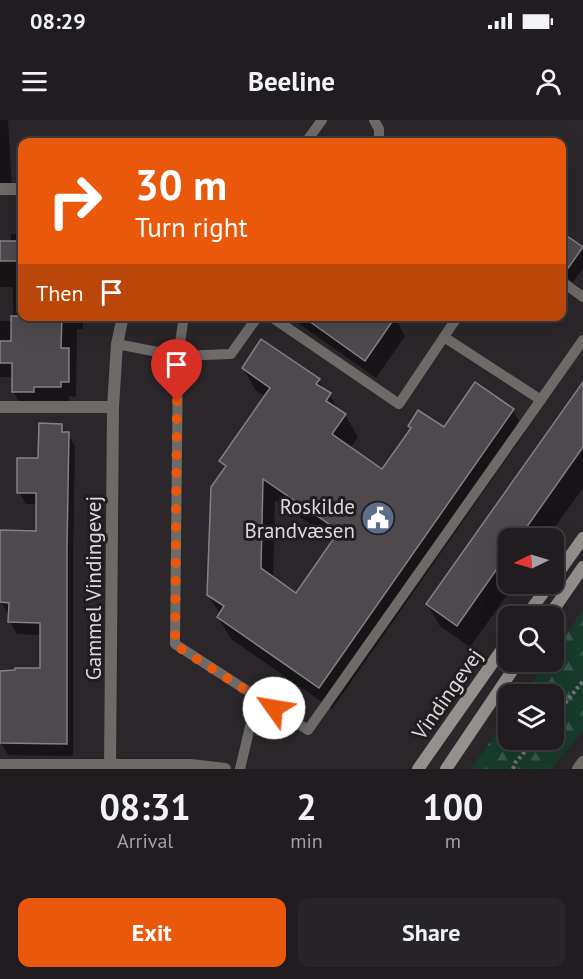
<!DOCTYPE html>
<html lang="en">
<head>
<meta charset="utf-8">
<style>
  body { margin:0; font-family:"PT Sans",sans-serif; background:#282529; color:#f1f3f6; height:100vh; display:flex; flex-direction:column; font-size:22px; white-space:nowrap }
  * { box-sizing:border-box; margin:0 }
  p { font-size:20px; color:#a2a1a5 }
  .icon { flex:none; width:33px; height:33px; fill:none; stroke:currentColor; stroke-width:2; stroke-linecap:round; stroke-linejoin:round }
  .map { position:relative; height:649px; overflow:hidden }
  .side { display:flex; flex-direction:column; background:#201c20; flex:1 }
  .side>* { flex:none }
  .hud { position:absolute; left:18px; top:18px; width:548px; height:183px; border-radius:12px; box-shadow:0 6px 24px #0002,0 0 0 2px #3d3a3e; background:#ea580c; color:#fff; overflow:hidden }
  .needle { width:39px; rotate:265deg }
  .tools { position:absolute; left:498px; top:408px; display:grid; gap:12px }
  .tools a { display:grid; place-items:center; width:66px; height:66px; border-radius:12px; background:#201c20; box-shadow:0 6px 24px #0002,0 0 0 2px #3d3a3e; font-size:30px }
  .pin { position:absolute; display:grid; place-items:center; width:51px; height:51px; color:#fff; margin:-62px -26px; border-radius:50% 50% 50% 0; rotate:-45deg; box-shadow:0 0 6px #0007 }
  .pin .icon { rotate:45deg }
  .me { position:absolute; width:66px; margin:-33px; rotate:302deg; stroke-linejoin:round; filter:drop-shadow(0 0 4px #0008) }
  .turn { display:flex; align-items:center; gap:21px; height:126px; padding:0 18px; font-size:27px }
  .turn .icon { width:78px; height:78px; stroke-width:2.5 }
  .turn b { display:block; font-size:42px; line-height:51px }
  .then { display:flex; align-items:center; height:57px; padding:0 18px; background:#0003; gap:12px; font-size:22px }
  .eta { display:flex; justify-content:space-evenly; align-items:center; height:102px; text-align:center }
  .eta b { font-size:36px; font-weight:600; line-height:42px }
  .primary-button { display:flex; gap:12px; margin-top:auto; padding:12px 18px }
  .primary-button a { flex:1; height:69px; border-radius:12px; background:#ea580c; color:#fff; font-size:24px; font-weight:600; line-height:69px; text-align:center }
  .primary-button a+a { background:#282529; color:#f1f3f6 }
  .status { display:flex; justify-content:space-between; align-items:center; height:42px; padding:0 30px; background:#201c20; direction:ltr }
  .status svg { height:16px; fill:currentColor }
  header { display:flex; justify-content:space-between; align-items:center; height:78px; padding:0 18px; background:#201c20; font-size:27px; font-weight:600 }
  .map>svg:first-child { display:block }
  .forest { fill:url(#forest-firs) }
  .shadow { fill:#0007; fill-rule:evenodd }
  .building { fill:#4e494d; stroke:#848084; stroke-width:1.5; fill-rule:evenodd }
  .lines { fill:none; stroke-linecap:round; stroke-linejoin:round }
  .path { stroke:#737073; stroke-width:4; stroke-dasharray:3 3; stroke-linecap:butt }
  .service { stroke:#6c6b68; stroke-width:10 }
  .minor { stroke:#6c6b68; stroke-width:12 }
  .secondary { stroke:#92918d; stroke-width:12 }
  .route { stroke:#ea580c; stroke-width:10; stroke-dasharray:0 18 }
  .labels { text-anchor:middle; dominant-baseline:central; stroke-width:6; stroke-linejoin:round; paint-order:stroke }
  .poi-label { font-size:21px; fill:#dbd9db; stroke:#201d20; text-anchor:end }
  .street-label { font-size:21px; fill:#dbd9db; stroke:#201d20 }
</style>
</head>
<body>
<div class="status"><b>08:29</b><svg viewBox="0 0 49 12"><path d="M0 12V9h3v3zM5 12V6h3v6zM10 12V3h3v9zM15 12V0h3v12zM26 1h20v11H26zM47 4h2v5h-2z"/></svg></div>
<header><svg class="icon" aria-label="menu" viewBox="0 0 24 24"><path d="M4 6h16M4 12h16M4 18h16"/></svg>Beeline<svg class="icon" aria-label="person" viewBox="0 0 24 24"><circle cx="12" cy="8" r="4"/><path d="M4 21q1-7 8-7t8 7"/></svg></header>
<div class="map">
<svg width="583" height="649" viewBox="0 0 583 649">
  <defs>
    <pattern id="forest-firs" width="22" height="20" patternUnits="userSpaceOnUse" patternTransform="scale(1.5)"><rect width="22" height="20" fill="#173b2c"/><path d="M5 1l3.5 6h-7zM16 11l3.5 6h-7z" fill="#38574a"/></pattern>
  </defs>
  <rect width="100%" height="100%" fill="#2a262a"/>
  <path class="forest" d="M583,490V611L551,649H471L508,596V620H554V574H524L547,542H554V532Z"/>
  <g class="shadow">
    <path d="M0,0H8L12,71L0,72Z"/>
    <path d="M11,114H22V196H83V209H77L76,277L69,276V282L22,286L13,271V257H0V201H13V167H0V122H11Z"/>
    <path d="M561,116L582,128L583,131V149L573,162L561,154Z"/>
    <path d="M294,196H392L395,198L405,216L376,258L298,203Z"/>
    <path d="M243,248L318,260L325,271L329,274L339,291L345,295L358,317L350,328L382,351L444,309L513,290L525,312L332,589L231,519L218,497L220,494L208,474L226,349L221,341L266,277L256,271ZM275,380L334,420L297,475L273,458Z"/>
    <path d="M583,280V368L547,418H508V464H515L470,527L440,506L427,484Z"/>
    <path d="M61,306L66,314H68L75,326L73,440V636L8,635L1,623L0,552L41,550L42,515L17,514L10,502V494H8L1,482L0,412H37L38,384H26L19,372Z"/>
  </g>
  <g class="building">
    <path d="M561,112L583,127L564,154H561Z"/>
    <rect x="0" y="121" width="22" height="20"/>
    <path d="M11,196H62L61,228H69V262H61V267H34V272H12V243H0V221H11Z"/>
    <path d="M302,196H396L365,241Z"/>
    <path d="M261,219L320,259L316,264L331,273L326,281L346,294L332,314L382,349L411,308L408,306L418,290L444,307L475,262L514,289L319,568L217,497L224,486L207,475L211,367L226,346L219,341L270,268L242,248ZM263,359L339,411L296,473L261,448Z"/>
    <path d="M583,262V327L519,418H508V433L457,506L426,484Z"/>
    <path d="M39,303L62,304V312H69L67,427V624L0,623V551L15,550V548H40V503L8,502L9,483L0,482V410L36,411V373H17V338H38Z"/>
  </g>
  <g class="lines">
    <g class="path">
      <path d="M554,597L583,561"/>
      <path d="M513,649L515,643L535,620"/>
    </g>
    <g class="service">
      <path d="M374,0L379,9V22"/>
      <path d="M306,22L322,0"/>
      <path d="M561,161L583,177"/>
      <path d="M184,196L178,236L231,234L258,196"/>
      <path d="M270,196L399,284L458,196"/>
      <path d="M444,217L541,280"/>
      <path d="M117,224L178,236L175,524L257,577L240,649"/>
      <path d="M257,577L308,610L583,220"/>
    </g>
    <g class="minor">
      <path d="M0,69H22"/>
      <path d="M0,287H113"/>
      <path d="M0,645H191L225,649"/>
      <path d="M110,649L113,287L117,224L123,196"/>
      <path d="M578,649L583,642"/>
    </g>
    <g class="secondary">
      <path d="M554,459L583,418"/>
      <path d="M526,496L550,464"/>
      <path d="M549,496L583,447"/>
      <path d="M418,649L508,521"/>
      <path d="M446,649L518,542"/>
    </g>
  </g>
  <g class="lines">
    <path class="route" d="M177,281L175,525L274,588"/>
  </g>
  <defs>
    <symbol id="civic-disc" viewBox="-11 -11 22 22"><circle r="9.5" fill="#5c6f8a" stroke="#201d20"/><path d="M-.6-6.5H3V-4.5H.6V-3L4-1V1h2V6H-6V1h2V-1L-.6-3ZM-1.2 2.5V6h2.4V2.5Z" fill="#fff"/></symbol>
  </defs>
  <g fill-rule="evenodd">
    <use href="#civic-disc" x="359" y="379" width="38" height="38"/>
  </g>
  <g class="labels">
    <g class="poi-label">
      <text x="355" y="386">Roskilde<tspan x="355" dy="24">Brandvæsen</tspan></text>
    </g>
    <g class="street-label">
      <text transform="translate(93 468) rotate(-90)">Gammel Vindingevej</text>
      <text transform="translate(447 574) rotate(-55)">Vindingevej</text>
    </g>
  </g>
</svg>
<div class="tools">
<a><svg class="needle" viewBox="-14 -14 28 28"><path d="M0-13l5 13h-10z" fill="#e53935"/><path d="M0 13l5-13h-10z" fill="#a2a1a5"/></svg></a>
<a><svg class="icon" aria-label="search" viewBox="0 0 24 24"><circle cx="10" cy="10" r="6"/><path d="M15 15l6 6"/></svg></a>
<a><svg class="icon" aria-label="layers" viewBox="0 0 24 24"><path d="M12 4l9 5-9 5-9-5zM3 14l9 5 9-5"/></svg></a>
</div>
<div class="pin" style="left:177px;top:281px;background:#d93025"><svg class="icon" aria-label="arrive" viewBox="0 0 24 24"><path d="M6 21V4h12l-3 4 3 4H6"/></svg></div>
<svg class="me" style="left:274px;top:588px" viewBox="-20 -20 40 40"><circle r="19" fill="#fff"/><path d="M0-13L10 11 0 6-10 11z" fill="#ea580c"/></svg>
<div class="hud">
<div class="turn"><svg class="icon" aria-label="right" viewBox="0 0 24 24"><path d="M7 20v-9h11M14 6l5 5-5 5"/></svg><div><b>30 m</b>Turn right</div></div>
<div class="then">Then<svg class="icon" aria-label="arrive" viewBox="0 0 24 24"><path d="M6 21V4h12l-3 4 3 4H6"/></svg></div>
</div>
</div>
<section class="side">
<div class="eta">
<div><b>08:31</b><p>Arrival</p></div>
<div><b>2</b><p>min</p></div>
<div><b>100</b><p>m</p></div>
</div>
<div class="primary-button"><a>Exit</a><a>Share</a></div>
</section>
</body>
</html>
